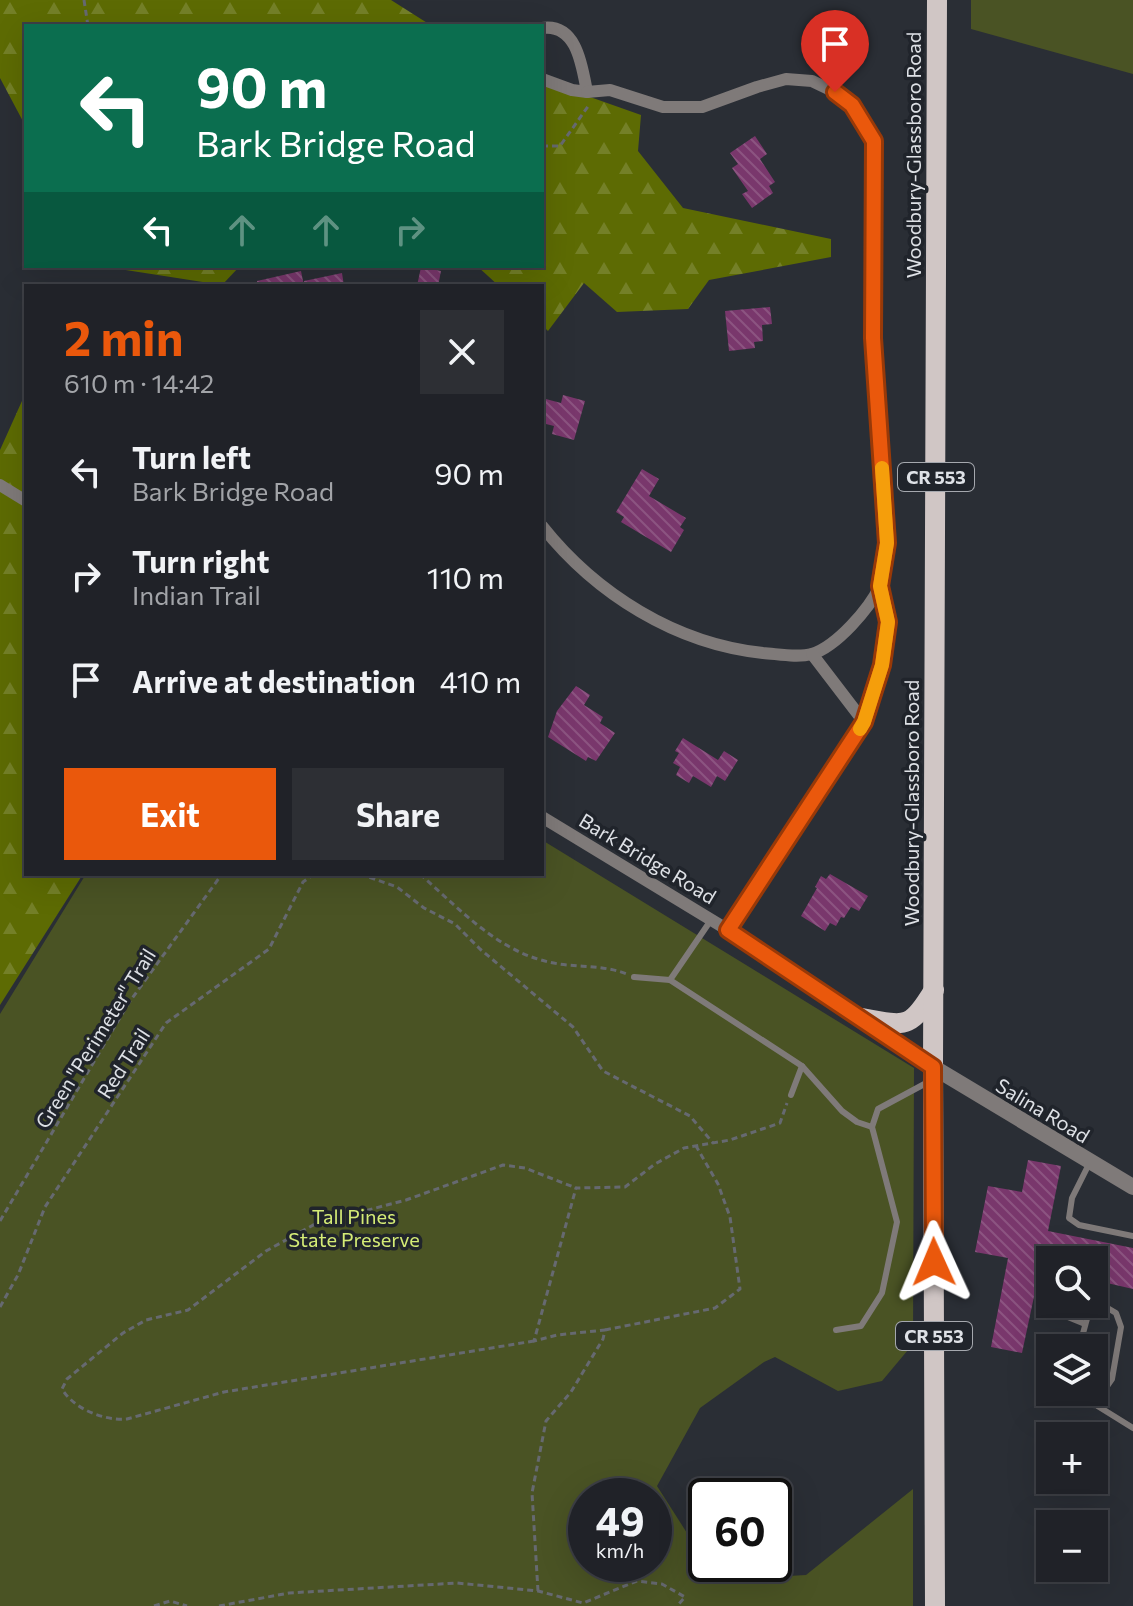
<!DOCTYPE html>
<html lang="en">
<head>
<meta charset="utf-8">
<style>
  body { margin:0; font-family:Commissioner,sans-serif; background:#2d2f34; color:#f1f3f6; height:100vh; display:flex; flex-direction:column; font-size:30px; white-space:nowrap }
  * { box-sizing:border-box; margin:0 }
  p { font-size:26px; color:#a2a4a8 }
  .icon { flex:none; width:44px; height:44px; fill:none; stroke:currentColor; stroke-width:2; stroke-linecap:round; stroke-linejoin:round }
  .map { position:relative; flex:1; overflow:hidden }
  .panel { position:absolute; left:24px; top:284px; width:520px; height:592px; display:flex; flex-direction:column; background:#202228; border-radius:0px; box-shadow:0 8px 32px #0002,0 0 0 2px #3d3f45 }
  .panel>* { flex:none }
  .hud { position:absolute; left:24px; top:24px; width:520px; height:244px; border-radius:0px; box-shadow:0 8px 32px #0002,0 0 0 2px #3d3f45; background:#0b6e4f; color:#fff; overflow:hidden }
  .tools { position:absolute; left:1036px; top:1246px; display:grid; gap:16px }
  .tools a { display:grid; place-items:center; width:72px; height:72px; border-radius:0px; background:#202228; box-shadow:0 8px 32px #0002,0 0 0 2px #3d3f45; font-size:40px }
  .speed { position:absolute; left:568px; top:1478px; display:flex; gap:16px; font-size:40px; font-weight:700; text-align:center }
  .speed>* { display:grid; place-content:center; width:104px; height:104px; border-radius:50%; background:#202228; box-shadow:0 8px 32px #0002,0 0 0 2px #3d3f45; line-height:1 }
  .speed small { font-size:20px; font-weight:400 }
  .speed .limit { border:4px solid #111; border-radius:12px; background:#fff; color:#111 }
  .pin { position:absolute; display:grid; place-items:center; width:68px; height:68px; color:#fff; margin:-82px -34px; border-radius:50% 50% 50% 0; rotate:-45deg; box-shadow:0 0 8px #0007 }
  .pin .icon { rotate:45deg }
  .me { position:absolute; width:88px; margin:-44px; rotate:359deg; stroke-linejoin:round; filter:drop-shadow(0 0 6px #0008) }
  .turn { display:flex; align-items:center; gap:28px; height:168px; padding:0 40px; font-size:36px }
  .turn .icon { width:104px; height:104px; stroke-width:2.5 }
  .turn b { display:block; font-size:56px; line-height:68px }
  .lanes { display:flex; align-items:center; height:76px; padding:0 40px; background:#0003; justify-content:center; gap:40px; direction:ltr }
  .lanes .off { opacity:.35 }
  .round { display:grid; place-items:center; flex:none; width:84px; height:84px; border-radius:0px; background:#2d2f34 }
  .headline { display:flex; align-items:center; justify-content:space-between; height:136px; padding:0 40px }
  h1 { font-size:48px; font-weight:700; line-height:60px; color:#ea580c }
  .cta { display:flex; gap:16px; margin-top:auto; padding:16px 40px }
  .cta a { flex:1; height:92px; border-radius:0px; background:#ea580c; color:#fff; font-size:32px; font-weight:700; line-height:92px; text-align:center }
  .cta a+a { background:#2d2f34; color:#f1f3f6 }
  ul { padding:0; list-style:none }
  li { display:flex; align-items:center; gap:24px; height:104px; padding:0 40px }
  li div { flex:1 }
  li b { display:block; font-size:30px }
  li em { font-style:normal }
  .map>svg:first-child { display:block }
  .green { fill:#4a5324; fill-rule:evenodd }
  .forest { fill:url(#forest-firs) }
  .building { fill:url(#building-back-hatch) }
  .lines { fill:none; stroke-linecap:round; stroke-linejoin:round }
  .path { stroke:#666970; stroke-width:3; stroke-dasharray:6 4; stroke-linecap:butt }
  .service { stroke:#7f7a79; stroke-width:6 }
  .minor { stroke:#7f7a79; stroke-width:12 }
  .tertiary { stroke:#7f7a79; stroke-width:16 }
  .primary { stroke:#d0c6c5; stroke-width:20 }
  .route-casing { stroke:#983908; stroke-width:20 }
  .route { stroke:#ea580c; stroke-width:14 }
  .slow { stroke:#f59e0b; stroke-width:14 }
  .labels { text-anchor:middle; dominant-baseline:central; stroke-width:7; stroke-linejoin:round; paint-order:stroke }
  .shield { fill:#20242b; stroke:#a5a8ae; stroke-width:2 }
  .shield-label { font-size:18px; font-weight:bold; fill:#dee1e6 }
  .street-label { font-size:20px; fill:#dee1e6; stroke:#20242b }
  .park-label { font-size:20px; fill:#d5ec76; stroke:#20242b }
</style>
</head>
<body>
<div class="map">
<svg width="1133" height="1606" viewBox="0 0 1133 1606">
  <defs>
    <pattern id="forest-firs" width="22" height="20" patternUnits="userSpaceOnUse" patternTransform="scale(2)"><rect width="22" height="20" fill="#5d6b03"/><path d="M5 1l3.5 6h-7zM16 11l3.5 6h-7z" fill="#748028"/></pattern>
    <pattern id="building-back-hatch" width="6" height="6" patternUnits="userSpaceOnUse" patternTransform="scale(2)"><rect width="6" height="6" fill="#79376c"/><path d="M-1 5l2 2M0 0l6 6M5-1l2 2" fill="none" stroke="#8c5481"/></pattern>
  </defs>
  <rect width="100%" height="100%" fill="#2a2e35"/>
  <g class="green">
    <path d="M971,0H1133V74L971,29Z"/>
    <path d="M542,840L914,1068L913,1344L882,1381L838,1391L775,1357L764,1362L700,1408L657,1486L717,1580L806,1575L913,1489V1606H0V1014L86,874H542ZM586,1496H654V1564H586Z"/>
  </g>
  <g class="forest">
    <path d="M0,0H391L432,26H26V127L0,78Z"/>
    <path d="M542,80L641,115L638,151L683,208L831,239V257L709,280L688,309L617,312L584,283L548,331L542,325V286H499L477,266H542Z"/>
    <path d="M100,266H240L222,285Z"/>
    <path d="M26,392V874H83L0,1005V450Z"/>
  </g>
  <g class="building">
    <path d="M755,136L767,154L760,159L775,182L769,186L773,193L752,208L742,194L748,191L732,168L738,164L730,153Z"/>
    <path d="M421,267L441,271L438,286H417Z"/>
    <path d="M301,271L304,286H257V281Z"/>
    <path d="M342,273L344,286H304V281Z"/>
    <path d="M770,307L772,324L762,325L763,341L754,342L755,348L729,351L725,311Z"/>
    <path d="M563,395L585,401L574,440L552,434L554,426L542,423V398L561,403Z"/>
    <path d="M642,469L659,479L649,496L686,518L680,527L684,530L671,552L621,522L624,517L616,512Z"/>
    <path d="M576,686L590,695L584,705L603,717L600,723L615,733L596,761L588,757L586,761L548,737L557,711Z"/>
    <path d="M683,738L718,760L724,751L738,760L725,781L717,776L711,787L693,776L689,783L676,775L680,767L673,763L679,753L675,751Z"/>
    <path d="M830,874L868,896L859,911L851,907L844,918L841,917L836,926L830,923L825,931L801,916L817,888L815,887L821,876L826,879Z"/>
    <path d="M1028,1160L1061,1166L1048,1231L1133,1248V1289L1094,1280V1260H1050V1275L1039,1273L1022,1353L991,1347L1008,1258L975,1252L988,1186L1022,1192Z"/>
  </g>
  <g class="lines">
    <g class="path">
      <path d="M84,0L88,26"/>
      <path d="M542,146H560L589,105"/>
      <path d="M360,874L397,887L424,908L455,924L480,949L573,1027L603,1071L690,1116L713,1143"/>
      <path d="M420,874C456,906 494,947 541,960C570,969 598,963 627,974"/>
      <path d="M0,1221L128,1004L222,874"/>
      <path d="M0,1307L18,1275L45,1207L166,1023L269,949L303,882L314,874"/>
      <path d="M605,1330L715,1308L740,1289L730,1217L718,1184L696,1146"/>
      <path d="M534,1341L224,1392L127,1419C104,1421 74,1409 62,1389L67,1379L123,1333L146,1320L188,1310L266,1251L315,1224L406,1200L503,1165L525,1168L576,1188"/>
      <path d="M538,1591L532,1493L546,1421L571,1392L603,1339L605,1330L557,1335L534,1341L576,1188L625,1187L655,1164L684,1148L730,1140L780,1123L787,1103"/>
      <path d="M154,1606L170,1601L187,1606"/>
      <path d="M219,1606L289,1593L457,1583L538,1591L583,1603L637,1581L662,1584L685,1597L677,1606"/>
    </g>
    <g class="service">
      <path d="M634,977L670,980L802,1066L842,1111L857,1122L872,1127"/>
      <path d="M670,980L711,920"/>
      <path d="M791,1095L802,1066"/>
      <path d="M1090,1162L1072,1198L1069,1218L1079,1225L1133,1236"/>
      <path d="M1094,1300L1116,1313L1121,1327L1112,1379L1094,1405"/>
      <path d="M1060,1304L1063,1315L1085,1324"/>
      <path d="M836,1330L861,1326L882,1293L897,1222L872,1127L878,1109L930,1081"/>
      <path d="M1079,1348L1091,1304"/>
      <path d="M1075,1392L1133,1428"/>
    </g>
    <g class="minor">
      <path d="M542,28C577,23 582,66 587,92L572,90L542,79"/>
      <path d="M587,92L610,90L663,107H702L757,87L786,79L812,81L835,92L852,105L874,141L872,290L875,386L887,543L880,586L888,622L882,665L864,722L728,930"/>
      <path d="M0,485L26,501"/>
      <path d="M542,526C596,594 676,644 763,653C778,654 797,658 812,654C837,646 869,609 880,586"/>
      <path d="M812,654L864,722"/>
      <path d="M542,817L728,930L933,1067"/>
    </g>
    <path class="tertiary" d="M933,1067L1133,1187"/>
    <g class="primary">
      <path d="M862,1018C907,1026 909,1030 934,990"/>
      <path d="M935,1606L933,1067L937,0"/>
    </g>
  </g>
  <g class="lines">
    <defs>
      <path id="route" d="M835,92L852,105L874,141L873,338L887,543L880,586L888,622L882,665L864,722L728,930L933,1067L934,1262"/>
    </defs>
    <use href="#route" class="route-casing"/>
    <use href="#route" class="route"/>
    <path class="slow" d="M860,729L864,722L882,665L888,622L880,586L887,543L882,468"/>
  </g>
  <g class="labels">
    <g class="shield">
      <rect x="898" y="463" width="76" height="28" rx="6"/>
      <rect x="896" y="1322" width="76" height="28" rx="6"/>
    </g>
    <g class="shield-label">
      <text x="936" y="477">CR 553</text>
      <text x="934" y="1336">CR 553</text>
    </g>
    <g class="street-label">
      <text transform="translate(913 155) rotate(-90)">Woodbury-Glassboro Road</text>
      <text transform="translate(911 803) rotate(-90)">Woodbury-Glassboro Road</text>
      <text transform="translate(648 858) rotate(31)">Bark Bridge Road</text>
      <text transform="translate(95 1038) rotate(-58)">Green "Perimeter" Trail</text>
      <text transform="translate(123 1063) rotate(-57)">Red Trail</text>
      <text transform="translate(1043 1110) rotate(31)">Salina Road</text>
    </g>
    <g class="park-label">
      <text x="354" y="1216">Tall Pines<tspan x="354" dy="23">State Preserve</tspan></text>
    </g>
  </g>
</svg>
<div class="tools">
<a><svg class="icon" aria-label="search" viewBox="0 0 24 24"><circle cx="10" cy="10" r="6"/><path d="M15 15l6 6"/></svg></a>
<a><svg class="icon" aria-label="layers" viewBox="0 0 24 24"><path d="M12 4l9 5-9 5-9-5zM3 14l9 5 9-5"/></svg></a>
<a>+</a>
<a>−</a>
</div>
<div class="speed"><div>49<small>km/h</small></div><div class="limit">60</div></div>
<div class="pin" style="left:835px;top:92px;background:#d93025"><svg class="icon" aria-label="arrive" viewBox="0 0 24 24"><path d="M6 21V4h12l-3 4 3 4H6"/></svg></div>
<svg class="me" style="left:934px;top:1262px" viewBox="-20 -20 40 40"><path d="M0-17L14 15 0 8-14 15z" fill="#ea580c" stroke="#fff" stroke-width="4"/></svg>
<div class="hud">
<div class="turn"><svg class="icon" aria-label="left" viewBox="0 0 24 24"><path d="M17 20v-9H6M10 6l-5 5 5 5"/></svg><div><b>90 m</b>Bark Bridge Road</div></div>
<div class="lanes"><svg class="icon" aria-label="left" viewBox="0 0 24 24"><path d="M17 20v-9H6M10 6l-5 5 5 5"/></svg><svg class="icon off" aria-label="ahead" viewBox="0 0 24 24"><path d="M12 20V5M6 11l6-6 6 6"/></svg><svg class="icon off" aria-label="ahead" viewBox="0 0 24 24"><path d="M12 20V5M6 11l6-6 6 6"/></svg><svg class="icon off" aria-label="right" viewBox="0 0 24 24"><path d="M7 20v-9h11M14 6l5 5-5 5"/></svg></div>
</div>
<section class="panel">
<div class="headline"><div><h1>2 min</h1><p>610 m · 14:42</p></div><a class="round"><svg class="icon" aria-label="close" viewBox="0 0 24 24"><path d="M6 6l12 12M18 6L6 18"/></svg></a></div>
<ul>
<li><svg class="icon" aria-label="left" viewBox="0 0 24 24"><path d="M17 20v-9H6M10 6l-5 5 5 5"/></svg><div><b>Turn left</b><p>Bark Bridge Road</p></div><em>90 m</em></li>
<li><svg class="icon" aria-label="right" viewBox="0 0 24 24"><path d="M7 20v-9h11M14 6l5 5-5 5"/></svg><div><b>Turn right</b><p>Indian Trail</p></div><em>110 m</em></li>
<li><svg class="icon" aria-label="arrive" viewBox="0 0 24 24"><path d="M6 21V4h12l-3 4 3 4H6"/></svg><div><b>Arrive at destination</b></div><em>410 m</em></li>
</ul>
<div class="cta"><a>Exit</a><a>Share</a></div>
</section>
</div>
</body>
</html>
